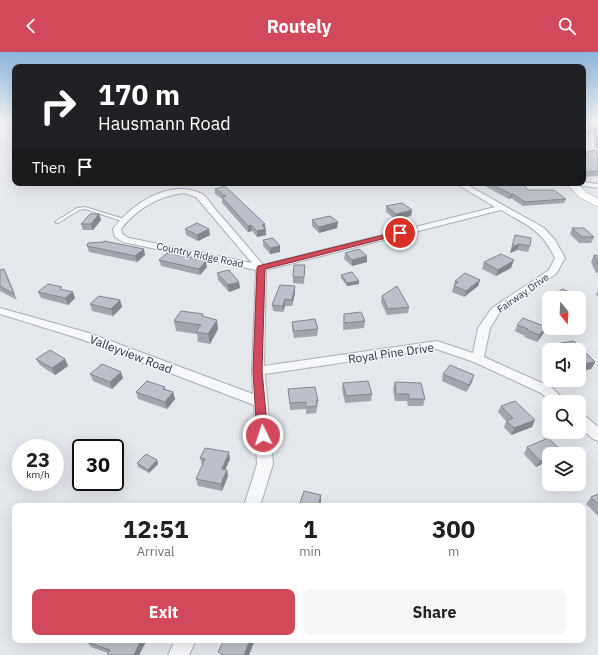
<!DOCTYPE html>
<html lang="en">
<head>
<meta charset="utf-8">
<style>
  body { margin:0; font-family:"IBM Plex Sans",sans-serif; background:#f6f6f6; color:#202124; height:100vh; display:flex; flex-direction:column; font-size:15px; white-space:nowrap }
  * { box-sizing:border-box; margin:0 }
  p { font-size:13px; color:#757577 }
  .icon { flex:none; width:22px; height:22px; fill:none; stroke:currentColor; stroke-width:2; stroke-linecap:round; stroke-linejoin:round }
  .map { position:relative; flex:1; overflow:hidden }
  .details { position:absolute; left:12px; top:451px; width:574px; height:140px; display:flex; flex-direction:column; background:#fff; border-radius:8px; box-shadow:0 4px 16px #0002 }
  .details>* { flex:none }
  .top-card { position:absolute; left:12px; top:12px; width:574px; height:122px; border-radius:8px; box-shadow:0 4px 16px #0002; background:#202124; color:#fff; overflow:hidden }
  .needle { width:26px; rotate:162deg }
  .buttons { position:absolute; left:542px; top:239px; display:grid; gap:8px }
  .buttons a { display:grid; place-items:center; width:44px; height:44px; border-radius:8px; background:#fff; box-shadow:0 4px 16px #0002; font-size:20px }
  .speed { position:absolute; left:12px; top:387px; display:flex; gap:8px; font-size:20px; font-weight:700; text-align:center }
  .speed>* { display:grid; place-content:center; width:52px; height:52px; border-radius:50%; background:#fff; box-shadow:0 4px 16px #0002; line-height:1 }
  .speed small { font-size:10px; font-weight:400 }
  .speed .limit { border:2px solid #111; border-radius:6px; background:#fff; color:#111 }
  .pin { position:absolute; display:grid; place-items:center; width:34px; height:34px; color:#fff; margin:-17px; border:2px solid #fff; border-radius:50%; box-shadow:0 1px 4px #0007 }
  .me { position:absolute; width:44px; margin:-22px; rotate:356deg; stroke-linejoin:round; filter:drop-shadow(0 0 3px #0008) }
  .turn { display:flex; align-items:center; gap:14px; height:84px; padding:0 20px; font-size:18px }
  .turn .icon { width:52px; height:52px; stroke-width:2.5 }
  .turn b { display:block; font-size:28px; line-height:34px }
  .then { display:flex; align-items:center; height:38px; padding:0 20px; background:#0003; gap:8px; font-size:15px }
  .eta { display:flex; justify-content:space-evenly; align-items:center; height:68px; text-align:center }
  .eta b { font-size:24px; font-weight:800; line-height:28px }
  .action { display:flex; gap:8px; margin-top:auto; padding:8px 20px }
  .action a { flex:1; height:46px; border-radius:8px; background:#d1495b; color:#fff; font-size:16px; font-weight:800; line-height:46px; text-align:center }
  .action a+a { background:#f6f6f6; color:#202124 }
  header { display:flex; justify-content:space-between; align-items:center; height:52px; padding:0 20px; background:#d1495b; color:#fff; font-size:18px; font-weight:800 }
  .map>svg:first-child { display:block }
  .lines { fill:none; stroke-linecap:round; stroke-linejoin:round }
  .service-casing { stroke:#a9aeb7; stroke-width:2 }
  .minor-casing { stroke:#a9aeb7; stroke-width:2 }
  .secondary-casing { stroke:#a9aeb7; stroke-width:1 }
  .service { fill:#f7f8fa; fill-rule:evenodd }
  .minor { fill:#f7f8fa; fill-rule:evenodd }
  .secondary { fill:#fff; fill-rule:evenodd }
  .wall { fill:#a1a5ae }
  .shaded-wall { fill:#83868d }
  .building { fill:#bbc0ca; stroke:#83868d }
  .route { fill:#d1495b; stroke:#882f3b }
  .labels { text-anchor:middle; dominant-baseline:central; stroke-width:3; stroke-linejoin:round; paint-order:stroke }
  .far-street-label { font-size:10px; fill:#2b3445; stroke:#f4f6f9 }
  .street-label { font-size:12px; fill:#2b3445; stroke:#f4f6f9 }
</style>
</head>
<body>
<header><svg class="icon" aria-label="back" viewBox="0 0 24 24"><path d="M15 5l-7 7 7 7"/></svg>Routely<svg class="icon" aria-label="search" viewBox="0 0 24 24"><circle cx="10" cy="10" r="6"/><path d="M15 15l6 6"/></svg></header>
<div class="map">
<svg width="598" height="603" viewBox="0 0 598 603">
  <rect width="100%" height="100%" fill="#e4e7ec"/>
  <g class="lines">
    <defs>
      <path id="service" d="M85,155L124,167L125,168L122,169L85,157L79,158L58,171L55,170L77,156Z"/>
      <g id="minor">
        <path d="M583,130L598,132V136L578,133L574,131H583Z"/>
        <path d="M455,131H464L544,176L555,188L565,206L556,222L500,260L490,276L484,305L551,335L567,350H551L541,341L474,310L436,297L265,322L273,412L260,454H244L257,412L254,353L81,287L0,262V256L89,281L253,342L252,319L256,218L123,190L115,185L113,177C131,152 169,127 200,141C206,143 211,152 215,157C231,175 247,194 263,213L495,155ZM184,141L196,145L252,211L129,186L122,182L121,177C137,157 158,144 184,141ZM501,158C528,174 541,177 555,206L549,218L492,256L478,276L473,301L437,289L264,314L266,218Z"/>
        <path d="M579,362L584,363L598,375V389L593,387L579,375Z"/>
        <path d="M175,588H196L189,603H168Z"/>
      </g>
      <path id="secondary" d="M566,131H577L587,141L598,147V155L579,145Z"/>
    </defs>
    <use href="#service" class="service-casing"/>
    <use href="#minor" class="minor-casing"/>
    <use href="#secondary" class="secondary-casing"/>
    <use href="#service" class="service"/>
    <use href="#minor" class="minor"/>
    <use href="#secondary" class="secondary"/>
  </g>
  <g class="wall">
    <rect x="0" y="68" width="15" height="2"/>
    <path d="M583,69L591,81L589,84L583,81Z"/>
    <path d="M595,75L598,77V97L596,96L593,79Z"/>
    <path d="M583,101L598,106V124L583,125Z"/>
    <path d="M479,131H522L528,138L566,147L564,151L523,154L511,146L509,147Z"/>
    <path d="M225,134L265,176L266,183L257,185L252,179L248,180L222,151V147L215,142V137Z"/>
    <path d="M386,154L412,158L411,164L395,167L386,160Z"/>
    <path d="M99,162L101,168L93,178H83L81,172Z"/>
    <path d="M312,168L338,170L337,176L319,181L312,174Z"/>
    <path d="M572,176L594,185L591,191H579L570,182Z"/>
    <path d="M185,177L210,183L198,189L186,183Z"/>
    <path d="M515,183L530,194L528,200L517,198L510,201Z"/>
    <path d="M263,188L280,194V200L270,202L263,194Z"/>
    <path d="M87,194L145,203L137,210L89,200Z"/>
    <path d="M345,201L367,210L352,214L344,207Z"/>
    <path d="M594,203L598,204V221H596L591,210Z"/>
    <path d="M159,208L207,215L200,223L161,214Z"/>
    <path d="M484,210L512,214L511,216L496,224L482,217Z"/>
    <path d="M305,213L304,232L293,231V225Z"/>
    <path d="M4,217L7,223L17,248L0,239V218Z"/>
    <path d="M217,221L240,236L229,240L218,228Z"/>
    <path d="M341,223L359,229V232L347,234L341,226Z"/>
    <path d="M480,228L478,234L464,245L452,240L455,229Z"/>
    <path d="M295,234V241L292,254H285L283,260L273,259L272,253Z"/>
    <path d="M63,238L73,240L75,246L68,253L41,246L38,240Z"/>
    <path d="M598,238V244L596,243Z"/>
    <path d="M382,244L409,255L408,261L387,263L381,250Z"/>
    <path d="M549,247V260L542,257L545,251Z"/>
    <path d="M120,248L122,255L113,264L92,259L90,252Z"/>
    <path d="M203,262V264L218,277L210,292L198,290L197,282L176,279L174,269Z"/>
    <path d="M344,262L365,269L364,276L343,278Z"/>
    <path d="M292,270L318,277L317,284L294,286L292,277Z"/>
    <path d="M517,273L546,275L543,282L537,290L524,285L525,284L515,279Z"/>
    <path d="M574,289L595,310L591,317L579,319V298H558L561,291Z"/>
    <path d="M36,307H65L68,314L55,323L40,313Z"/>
    <path d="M121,320L123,326L112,337L93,329L90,322Z"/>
    <path d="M443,322L472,330L466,340L442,329Z"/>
    <path d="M395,330L425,347L423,354H408L407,349H395L393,337Z"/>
    <path d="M343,331L372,342L371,349L345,351L342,337Z"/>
    <path d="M165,335L166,338L173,340L175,347L167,357L138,347L136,340Z"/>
    <path d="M288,337L318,349L316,361L306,362V357L290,358Z"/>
    <path d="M501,354L532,375L511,383L504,375L506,369L498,360Z"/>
    <path d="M527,395L549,402V419L542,412L536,415L524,402Z"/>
    <path d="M200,406L230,407L225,417L227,418L228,424L222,439L198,434L196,427L203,413H202Z"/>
    <path d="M157,408L158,412L149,421L138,415L137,411Z"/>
    <path d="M598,442V464L586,452L591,445Z"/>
    <path d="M87,590L114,591L108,601L91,595Z"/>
  </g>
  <g class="shaded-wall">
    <path d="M511,142H513L511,146L509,147Z"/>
    <path d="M412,158L411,164L395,167L396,162Z"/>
    <path d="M99,162L101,168L93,178L91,172Z"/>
    <path d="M338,170L337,176L319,181V175Z"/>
    <path d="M265,172L266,183L257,185V179L262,173Z"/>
    <path d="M251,173L252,179L248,180V174Z"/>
    <path d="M209,177L210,183L198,189L197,183Z"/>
    <path d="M519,192L517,198L510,201L512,195Z"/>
    <path d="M280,194V200L270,202V196Z"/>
    <path d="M144,197L145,203L137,210L135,204Z"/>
    <path d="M367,204V210L352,214V208Z"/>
    <path d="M514,208L511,216L496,224L498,218Z"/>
    <path d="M206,209L207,215L200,223L199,217Z"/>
    <path d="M480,228L478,234L464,245L466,239Z"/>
    <path d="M359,229V232L347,234V231Z"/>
    <path d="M239,230L240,236L229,240L228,233Z"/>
    <path d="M295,234V241L292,254V248Z"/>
    <path d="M73,240L75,246L68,253L65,246Z"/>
    <path d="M285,247V254L283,260V254Z"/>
    <path d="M120,248L122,255L113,264L111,257Z"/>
    <path d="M217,268L218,277L210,292L208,282Z"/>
    <path d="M546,275L543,282L537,290L539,283Z"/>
    <path d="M65,307L68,314L55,323L52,316Z"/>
    <path d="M595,310L591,317L579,319V314L580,312Z"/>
    <path d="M121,320L123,326L112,337L110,330Z"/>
    <path d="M474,323L472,330L466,340L469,333Z"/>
    <path d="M173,340L175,347L167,357L165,350Z"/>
    <path d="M535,368L532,375L511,383L514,376Z"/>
    <path d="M229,400L230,407L223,423L222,417Z"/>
    <path d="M546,406L542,412L536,415L540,409Z"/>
    <path d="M157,408L158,412L149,421L148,418Z"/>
    <path d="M227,418L228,424L222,439L221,432Z"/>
    <path d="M321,443V450L320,454H318Z"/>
    <path d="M141,588H147L139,603H134Z"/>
    <path d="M250,588H255L249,603H244Z"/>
  </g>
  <g class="building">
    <path d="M583,69L592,77L590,80L583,76Z"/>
    <path d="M595,75L598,77V92H597Z"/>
    <path d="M596,98L598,106V119L584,120L583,108V101Z"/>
    <path d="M489,131H522L528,138H554L566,147L525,150L513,142H511Z"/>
    <path d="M225,134L265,172L262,173L266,177L257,179L251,173L248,174L222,145L226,144L215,137Z"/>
    <path d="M402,151L412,158L396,162L386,154Z"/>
    <path d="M90,162H99L91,172H81Z"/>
    <path d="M330,164L338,170L319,175L312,168Z"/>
    <path d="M197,171L209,177L197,183L185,177Z"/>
    <path d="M572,176H584L594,185H582Z"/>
    <path d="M515,183L531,186L530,194L519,192L512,195Z"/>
    <path d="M273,186L280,194L270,196L263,188Z"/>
    <path d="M104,189L144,197L135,204L87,194L88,191L104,190Z"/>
    <path d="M359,197L367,204L352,208L345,201Z"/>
    <path d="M167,201L206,209L199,217L159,208Z"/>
    <path d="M501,202L514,208L513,209L498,218L484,210Z"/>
    <path d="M594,203L598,204V213Z"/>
    <path d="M294,213H305L304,225H293Z"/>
    <path d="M4,217L14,242L0,234V218Z"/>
    <path d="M229,218L239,230L228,233L217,221Z"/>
    <path d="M352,220L359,229L347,231L341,223Z"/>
    <path d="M465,221L480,228L466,239L454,234L458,230L455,229Z"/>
    <path d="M48,232L62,235L60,237L73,240L65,246L38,240Z"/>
    <path d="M280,233L295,234L292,248L285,247L283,254L272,253Z"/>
    <path d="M397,234L409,255L388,257L382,244Z"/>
    <path d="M562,237L575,242L573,244L577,246H551Z"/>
    <path d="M99,244L120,248L111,257L90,252Z"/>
    <path d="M549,247V253L545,251Z"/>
    <path d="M181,259L203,262L202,264L217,268L208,282L196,280L201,273L174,269Z"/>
    <path d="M361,260L365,269L344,271V262Z"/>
    <path d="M523,266L546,275L539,283L527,278L528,277L517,273Z"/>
    <path d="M315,267L318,277L294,279L292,270Z"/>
    <path d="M574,289L595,310L580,312L579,311V298H567L561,291Z"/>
    <path d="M50,298L65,307L52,316L36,307Z"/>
    <path d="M102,312L121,320L110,330L90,322Z"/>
    <path d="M450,313L474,323L469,333L443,322Z"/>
    <path d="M147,329L165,335L163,337L173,340L165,350L136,340Z"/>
    <path d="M368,329L372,342L346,344L343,331Z"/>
    <path d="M395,330L421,331L425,347H409V342H396Z"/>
    <path d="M315,335L318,349H316L317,354L306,355V350L290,351L288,337Z"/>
    <path d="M515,349L535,368L514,376L507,369L513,366L501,354Z"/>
    <path d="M548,386L565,402H549V408L546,406L540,409L527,395Z"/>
    <path d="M205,396L229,400L222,417L227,418L221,432L196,427L205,407L200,406Z"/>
    <path d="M146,402L157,408L148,418L137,411Z"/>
    <path d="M304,439L321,443L318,454H299Z"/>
    <path d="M598,442V452L591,445Z"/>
    <path d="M87,588H104L114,591L116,588H141L134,603H107L110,598L87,590Z"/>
    <path d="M224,588H250L244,603H224L218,600Z"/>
  </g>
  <linearGradient id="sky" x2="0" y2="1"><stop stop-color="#8bb4dd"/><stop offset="0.45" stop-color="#f3f4f6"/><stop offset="1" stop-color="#f3f4f6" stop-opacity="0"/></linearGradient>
  <rect width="598" height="152" fill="url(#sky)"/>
  <path class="route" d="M400,179L402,180V182L265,217L262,319L268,383L267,386L263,388L259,386L257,383L253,319L257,216L258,214Z"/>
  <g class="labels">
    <g class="far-street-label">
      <text transform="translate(200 203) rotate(12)">Country Ridge Road</text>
      <text transform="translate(523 241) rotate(-35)">Fairway Drive</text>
    </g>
    <g class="street-label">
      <text transform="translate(391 301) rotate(-8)">Royal Pine Drive</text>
      <text transform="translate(131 302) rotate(21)">Valleyview Road</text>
    </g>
  </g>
</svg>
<div class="buttons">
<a><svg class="needle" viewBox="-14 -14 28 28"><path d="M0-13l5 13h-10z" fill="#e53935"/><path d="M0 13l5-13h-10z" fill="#757577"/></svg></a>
<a><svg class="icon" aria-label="sound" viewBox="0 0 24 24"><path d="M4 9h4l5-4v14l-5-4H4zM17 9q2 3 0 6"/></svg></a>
<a><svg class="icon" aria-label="search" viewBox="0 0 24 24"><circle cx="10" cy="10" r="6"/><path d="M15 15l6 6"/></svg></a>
<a><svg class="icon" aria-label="layers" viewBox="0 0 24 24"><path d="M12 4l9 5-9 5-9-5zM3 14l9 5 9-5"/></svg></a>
</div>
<div class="speed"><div>23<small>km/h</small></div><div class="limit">30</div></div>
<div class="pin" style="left:400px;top:181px;background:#d93025"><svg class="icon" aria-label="arrive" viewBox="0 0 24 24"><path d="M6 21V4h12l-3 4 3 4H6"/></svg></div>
<svg class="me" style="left:263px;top:383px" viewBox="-20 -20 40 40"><circle r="17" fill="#d1495b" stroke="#fff" stroke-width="3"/><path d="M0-11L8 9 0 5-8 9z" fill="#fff"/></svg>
<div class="top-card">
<div class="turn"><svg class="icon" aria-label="right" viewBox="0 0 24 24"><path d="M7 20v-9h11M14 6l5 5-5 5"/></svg><div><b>170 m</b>Hausmann Road</div></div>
<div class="then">Then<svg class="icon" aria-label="arrive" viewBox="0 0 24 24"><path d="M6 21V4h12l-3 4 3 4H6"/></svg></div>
</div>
<section class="details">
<div class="eta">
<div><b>12:51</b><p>Arrival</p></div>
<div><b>1</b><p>min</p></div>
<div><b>300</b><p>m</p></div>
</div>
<div class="action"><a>Exit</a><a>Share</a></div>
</section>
</div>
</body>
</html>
